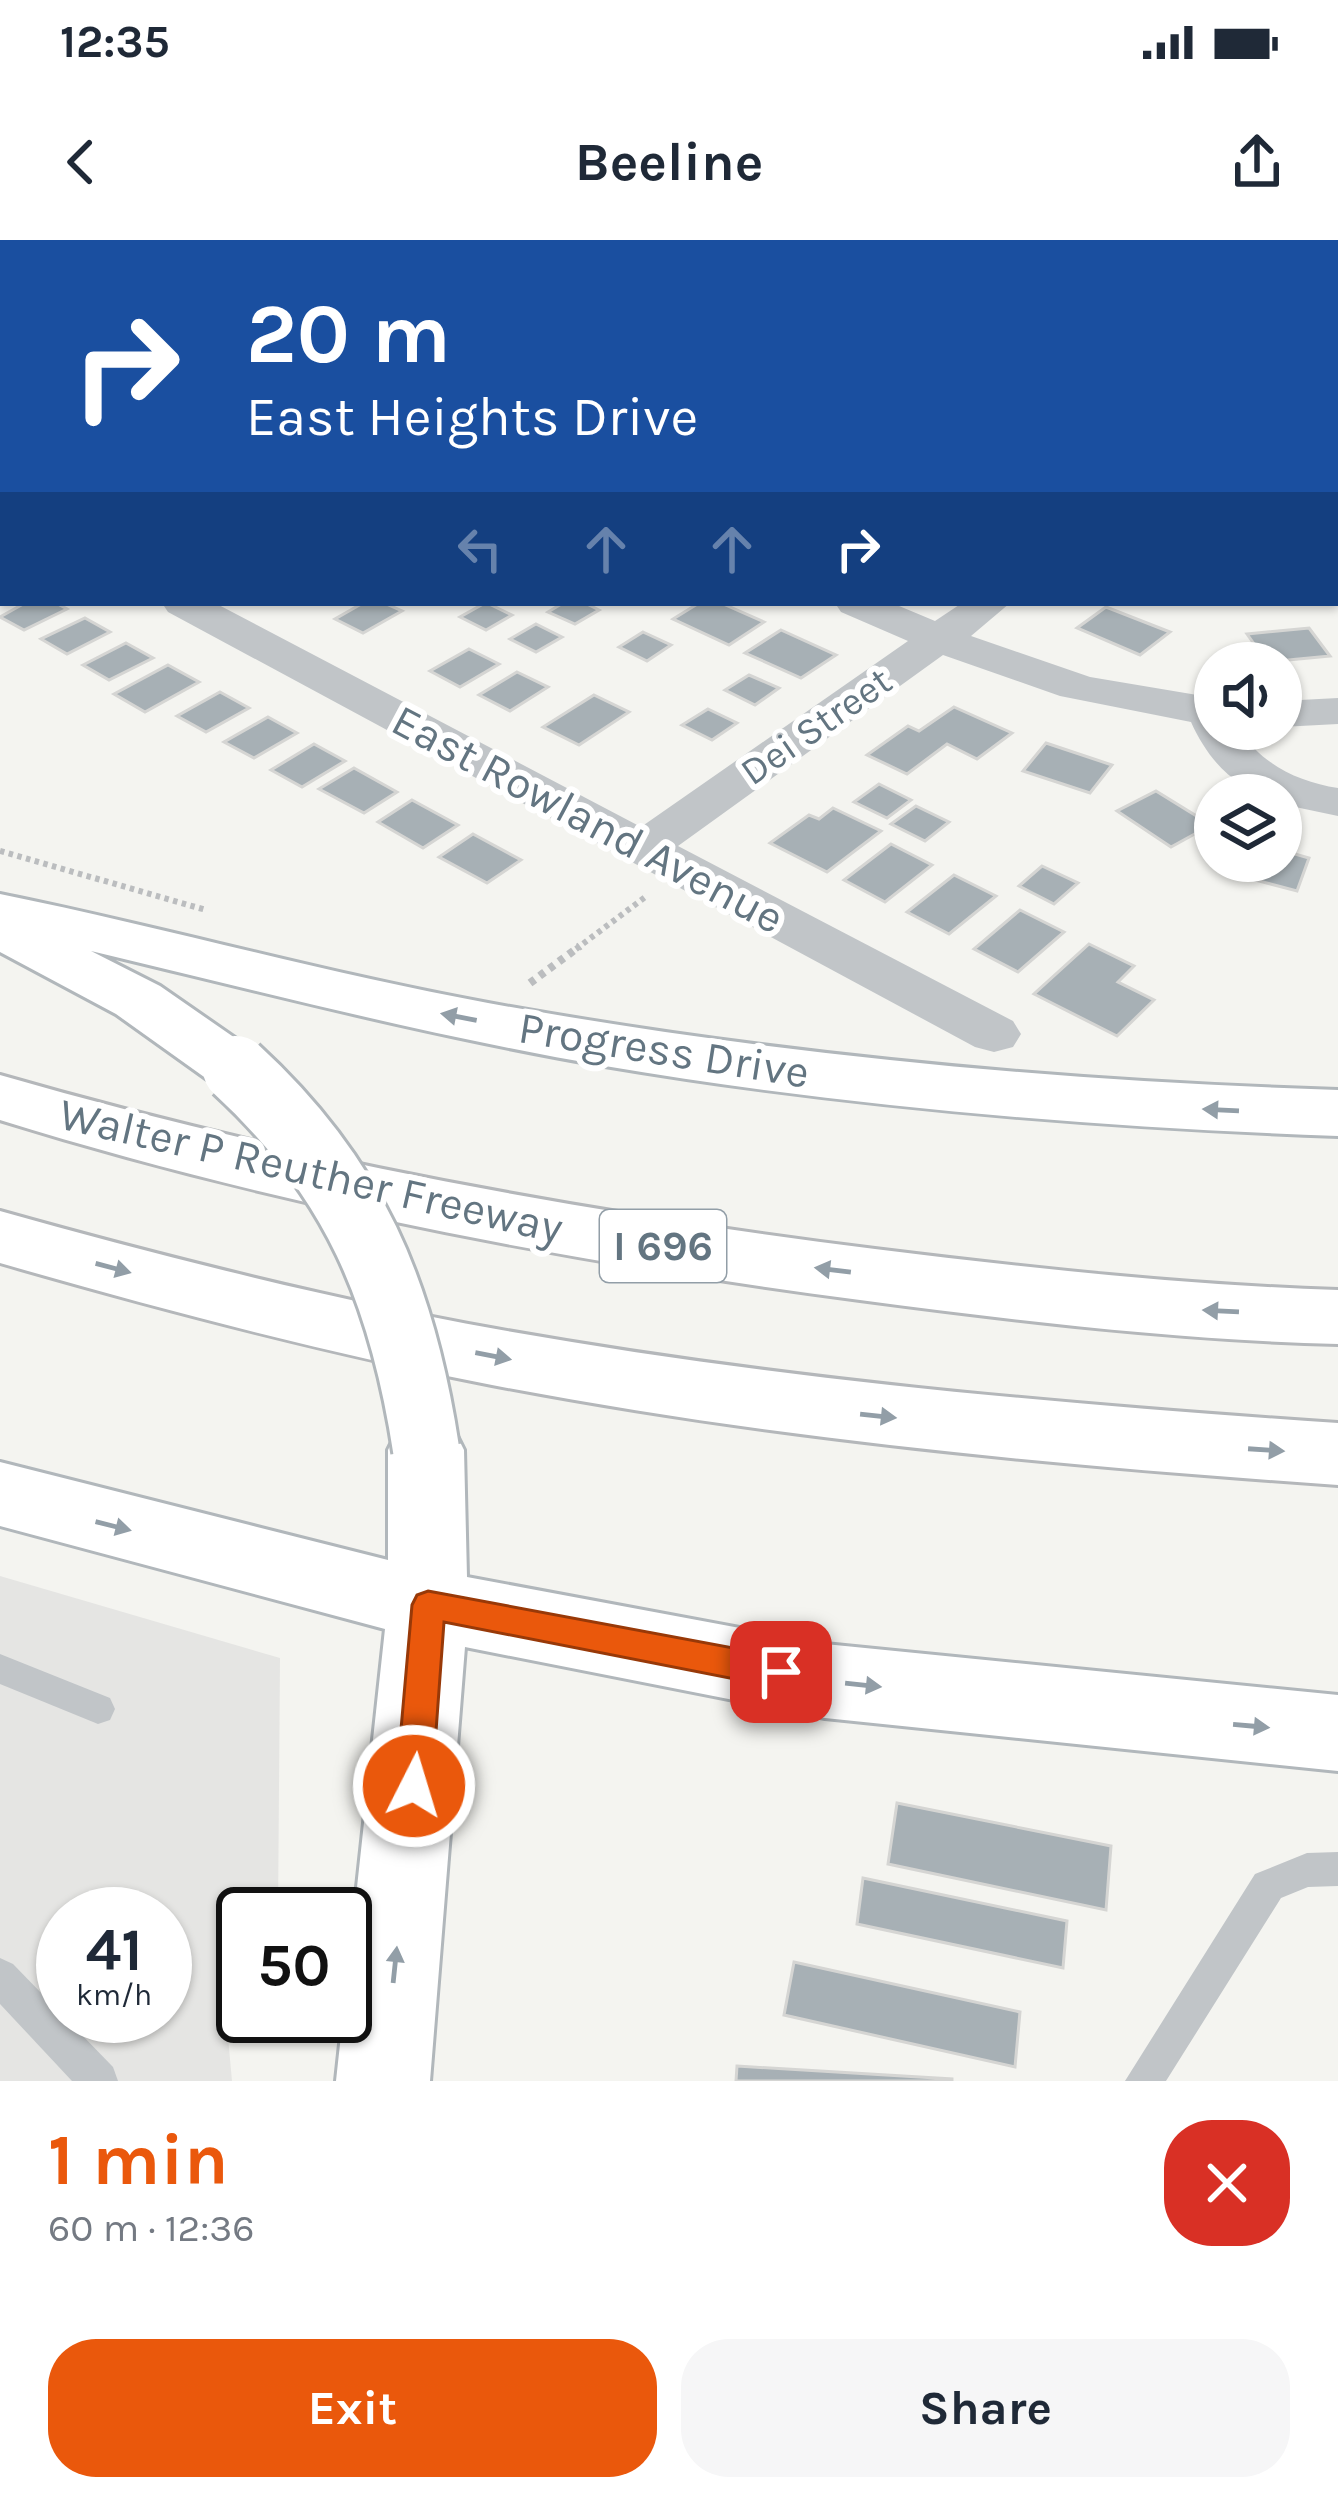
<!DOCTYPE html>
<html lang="en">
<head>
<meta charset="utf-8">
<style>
  body { margin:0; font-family:Karla,sans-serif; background:#f6f6f7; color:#1f2937; height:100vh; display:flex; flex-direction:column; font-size:45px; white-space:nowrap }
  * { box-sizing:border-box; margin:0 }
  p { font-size:39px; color:#747a83 }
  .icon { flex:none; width:66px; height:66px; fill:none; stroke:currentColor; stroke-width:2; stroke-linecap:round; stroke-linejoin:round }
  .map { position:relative; height:1841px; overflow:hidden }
  .panel { display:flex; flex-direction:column; background:#fff; flex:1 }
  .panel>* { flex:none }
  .banner { position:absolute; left:0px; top:0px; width:1338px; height:366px; box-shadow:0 3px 9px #0004; background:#1a4fa0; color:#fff; overflow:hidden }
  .controls { position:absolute; left:1194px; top:402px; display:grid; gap:24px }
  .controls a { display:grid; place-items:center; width:108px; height:108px; border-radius:50%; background:#fff; box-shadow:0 3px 9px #0004; font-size:60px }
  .speed { position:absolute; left:36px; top:1647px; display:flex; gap:24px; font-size:60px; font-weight:700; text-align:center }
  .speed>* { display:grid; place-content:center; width:156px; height:156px; border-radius:50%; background:#fff; box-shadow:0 3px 9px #0004; line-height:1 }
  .speed small { font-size:30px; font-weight:400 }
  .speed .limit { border:6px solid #111; border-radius:18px; background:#fff; color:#111 }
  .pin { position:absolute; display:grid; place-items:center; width:102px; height:102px; color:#fff; margin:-51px; border-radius:24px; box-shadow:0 6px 18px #0006 }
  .me { position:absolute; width:132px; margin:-66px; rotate:5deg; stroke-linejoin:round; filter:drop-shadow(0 0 9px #0008) }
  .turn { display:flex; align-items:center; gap:42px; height:252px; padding:0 48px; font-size:54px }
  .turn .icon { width:156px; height:156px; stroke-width:2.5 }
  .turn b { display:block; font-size:84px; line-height:102px }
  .lanes { display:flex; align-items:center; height:114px; padding:0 48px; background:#0003; justify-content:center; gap:60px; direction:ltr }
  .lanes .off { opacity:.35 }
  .round { display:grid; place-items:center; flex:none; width:126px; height:126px; border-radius:48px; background:#f6f6f7 }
  .head { display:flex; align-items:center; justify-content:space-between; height:204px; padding:0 48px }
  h1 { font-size:72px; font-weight:700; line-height:90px; color:#ea580c }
  .primary-button { display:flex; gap:24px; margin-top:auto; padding:24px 48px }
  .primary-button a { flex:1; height:138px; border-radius:48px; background:#ea580c; color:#fff; font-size:48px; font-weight:700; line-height:138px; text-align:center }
  .primary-button a+a { background:#f6f6f7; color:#1f2937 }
  .status { display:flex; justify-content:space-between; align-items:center; height:84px; padding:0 60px; background:#fff; direction:ltr }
  .status svg { height:33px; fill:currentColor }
  header { display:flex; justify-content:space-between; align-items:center; height:156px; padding:0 48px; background:#fff; font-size:54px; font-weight:700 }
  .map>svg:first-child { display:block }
  .built { fill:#e5e5e3; fill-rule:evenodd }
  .building { fill:#a7b0b5; stroke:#d5d5d3; stroke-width:3 }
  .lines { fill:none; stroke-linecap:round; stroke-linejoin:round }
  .secondary-casing { stroke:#b1b7bb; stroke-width:6 }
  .motorway-casing { stroke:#b4b7ba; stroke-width:6 }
  .path-far1 { stroke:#bbbdbf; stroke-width:6; stroke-dasharray:4.5 4.5; stroke-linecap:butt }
  .path { stroke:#bbbdbf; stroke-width:8; stroke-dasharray:6 6; stroke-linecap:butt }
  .service { fill:#c1c5c8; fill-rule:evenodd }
  .minor { fill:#c1c5c8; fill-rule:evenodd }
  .secondary { fill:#fff; fill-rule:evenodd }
  .motorway { fill:#fff; fill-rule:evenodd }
  .secondary-bridge-casing { stroke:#b1b7bb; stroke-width:72; stroke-linecap:butt }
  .secondary-bridge { stroke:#fff; stroke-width:66 }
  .oneway { fill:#929ea7 }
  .route { fill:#ea580c; stroke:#983908; stroke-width:3 }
  .labels { text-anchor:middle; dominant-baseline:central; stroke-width:12; stroke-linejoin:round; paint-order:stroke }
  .far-street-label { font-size:39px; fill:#637581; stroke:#fff }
  .shield { fill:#fff; stroke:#929ea7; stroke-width:3 }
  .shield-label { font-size:42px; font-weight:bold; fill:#637581 }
  .street-label { font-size:45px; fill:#637581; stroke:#fff }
</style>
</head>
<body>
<div class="status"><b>12:35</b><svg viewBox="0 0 49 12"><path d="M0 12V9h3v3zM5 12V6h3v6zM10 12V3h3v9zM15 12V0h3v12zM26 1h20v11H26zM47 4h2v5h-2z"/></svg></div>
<header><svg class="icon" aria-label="back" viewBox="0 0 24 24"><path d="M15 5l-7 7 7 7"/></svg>Beeline<svg class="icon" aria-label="share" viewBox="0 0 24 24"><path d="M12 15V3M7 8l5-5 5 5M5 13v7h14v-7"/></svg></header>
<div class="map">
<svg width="1338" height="1841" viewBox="0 0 1338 1841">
  <rect width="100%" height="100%" fill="#f4f4f0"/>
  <path class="built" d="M0,1336L280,1418L278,1674H243V1719L223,1742L232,1841H0ZM63,1674H165V1776H63Z"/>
  <g class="building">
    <path d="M25,363H56L67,369L24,390L0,377Z"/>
    <path d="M363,363H384L402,371L363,393L335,379Z"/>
    <path d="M485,363H487L512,375L486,390L460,377Z"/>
    <path d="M563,363H585L599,370L575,384L548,372Z"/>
    <path d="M699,363H721L764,382L729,405L673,379Z"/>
    <path d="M1106,367L1170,392L1140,415L1077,388Z"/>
    <path d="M85,378L110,392L67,414L41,399Z"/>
    <path d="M536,384L562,397L536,412L510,399Z"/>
    <path d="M1309,388L1330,416L1267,422L1247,394Z"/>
    <path d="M781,390L836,415L801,438L745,413Z"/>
    <path d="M643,392L671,405L647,421L619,407Z"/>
    <path d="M126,403L153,418L109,440L83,425Z"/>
    <path d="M469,409L499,424L460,447L430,431Z"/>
    <path d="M168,425L199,442L145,472L114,454Z"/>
    <path d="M517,432L548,447L510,471L479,455Z"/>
    <path d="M749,435L779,448L755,465L725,450Z"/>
    <path d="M220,452L249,468L206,492L177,476Z"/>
    <path d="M594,455L629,472L579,505L543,487Z"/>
    <path d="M954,467L1012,493L977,519L947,504L907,534L867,515L908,486L919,491Z"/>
    <path d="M708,469L737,483L712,500L682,485Z"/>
    <path d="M268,477L297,493L254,518L224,502Z"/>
    <path d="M1046,503L1112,525L1090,553L1023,531Z"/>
    <path d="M314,504L345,521L302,547L271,530Z"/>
    <path d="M354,528L397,552L364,573L319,549Z"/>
    <path d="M879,544L911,560L887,578L854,562Z"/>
    <path d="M1156,551L1211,585L1171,607L1117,571Z"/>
    <path d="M412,560L458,585L423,608L378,582Z"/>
    <path d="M916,566L949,582L925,601L891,584Z"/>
    <path d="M833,568L881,591L827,632L770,603L809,575L819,579Z"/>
    <path d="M473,594L521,620L487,643L439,617Z"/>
    <path d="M891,604L932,625L885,662L844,640Z"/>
    <path d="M1281,610L1309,618L1297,651L1221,631L1226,621H1281Z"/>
    <path d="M1042,626L1078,643L1054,664L1019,646Z"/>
    <path d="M954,635L996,656L949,694L907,672Z"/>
    <path d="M1020,670L1064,692L1018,732L974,709Z"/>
    <path d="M1089,704L1134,726L1118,742L1154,760L1117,796L1034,754Z"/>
    <path d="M897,1563L1111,1606L1106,1670L888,1624Z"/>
    <path d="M863,1638L1067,1681L1063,1728L857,1684Z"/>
    <path d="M794,1722L1020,1772L1015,1827L784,1775Z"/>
    <path d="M737,1826L952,1839V1841H736Z"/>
  </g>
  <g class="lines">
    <defs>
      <g id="secondary">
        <path d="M0,654C163,687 324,733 488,763C770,814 1052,841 1338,850V896C1092,887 848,867 605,826C431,796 262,752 91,711L160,746L258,814L268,829L258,844L236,851L214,844L116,774L0,712Z"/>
        <path d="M426,1179L453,1188L464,1210L467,1337L825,1404L1338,1455V1531L825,1478L465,1407L430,1841H336L385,1389L0,1286V1222L388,1320V1210L399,1188Z"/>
      </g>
      <g id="motorway">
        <path d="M0,835C287,918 579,972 875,1009C1029,1028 1183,1045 1338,1050V1104C1177,1100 1019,1081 860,1060C570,1022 280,967 0,880Z"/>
        <path d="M0,971C164,1017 329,1059 496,1089C775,1139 1056,1164 1338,1183V1245C1055,1225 771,1199 492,1145C326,1113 163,1070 0,1023Z"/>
      </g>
    </defs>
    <use href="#secondary" class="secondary-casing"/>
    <use href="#motorway" class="motorway-casing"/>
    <g class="path-far1">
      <path d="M0,611L206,670"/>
      <path d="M576,709L648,655"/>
    </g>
    <path class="path" d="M530,743L580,706"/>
    <g class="service">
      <path d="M0,1414L110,1458L115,1469L110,1480L98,1484L0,1444Z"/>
      <path d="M1338,1612V1646L1308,1647L1281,1658L1166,1841H1125L1255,1634L1307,1613Z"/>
      <path d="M0,1718L13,1724L113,1827L118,1841H72L0,1764Z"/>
    </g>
    <g class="minor">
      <path d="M4,0H41L43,3H6Z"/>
      <path d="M567,0H605L607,3H569Z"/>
      <path d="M1115,0H1155L1157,3H1117Z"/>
      <path d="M1335,53L1338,54V74L1335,73Z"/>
      <path d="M1338,105V129L1335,130V106Z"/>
      <path d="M0,254L3,255V279L0,278Z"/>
      <path d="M162,363H215L641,587L908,401L841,372L835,363H892L935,381L962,363H1010L971,396L1090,437L1215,458V489H1239C1261,524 1298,542 1338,548V576L1281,564V555C1238,555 1208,520 1191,482L1060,456L943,415L678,606L1013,781L1021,794L1013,807L994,812L975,807L168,372Z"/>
      <path d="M1338,458V484L1281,487V461Z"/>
    </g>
    <use href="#secondary" class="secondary"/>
    <use href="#motorway" class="motorway"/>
    <defs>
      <path id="secondary-bridge" d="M236,829C354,937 402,1052 426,1209"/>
    </defs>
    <use href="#secondary-bridge" class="secondary-bridge-casing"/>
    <use href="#secondary-bridge" class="secondary-bridge"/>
  </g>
  <defs><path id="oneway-solid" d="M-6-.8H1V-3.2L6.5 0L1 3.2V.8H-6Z" transform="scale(3)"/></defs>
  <g class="oneway">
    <use href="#oneway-solid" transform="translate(459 777) rotate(-169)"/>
    <use href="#oneway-solid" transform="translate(1221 870) rotate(-177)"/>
    <use href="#oneway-solid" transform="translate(113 1028) rotate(15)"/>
    <use href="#oneway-solid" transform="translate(833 1030) rotate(-173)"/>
    <use href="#oneway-solid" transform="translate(1221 1071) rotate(-177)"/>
    <use href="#oneway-solid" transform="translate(493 1116) rotate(11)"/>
    <use href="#oneway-solid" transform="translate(878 1176) rotate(6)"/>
    <use href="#oneway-solid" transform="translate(1266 1210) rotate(4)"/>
    <use href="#oneway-solid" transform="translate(113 1286) rotate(14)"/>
    <use href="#oneway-solid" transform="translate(863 1445) rotate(6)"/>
    <use href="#oneway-solid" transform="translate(1251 1486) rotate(5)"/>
    <use href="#oneway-solid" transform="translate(395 1725) rotate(-84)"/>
  </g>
  <path class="route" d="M428,1351L781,1417L793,1422L798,1432L793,1443L781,1448L444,1382L432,1546L427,1558L414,1562L401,1558L396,1546L412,1365L417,1355Z"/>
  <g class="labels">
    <g class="far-street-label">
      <text transform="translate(816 486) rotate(-35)">Dei Street</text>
    </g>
    <rect class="shield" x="600" y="970" width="126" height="72" rx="9"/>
    <g class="shield-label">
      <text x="663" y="1006">I 696</text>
    </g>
    <g class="street-label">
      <text transform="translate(588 579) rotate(28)">East Rowland Avenue</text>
      <text transform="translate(664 810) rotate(9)">Progress Drive</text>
      <text transform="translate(311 931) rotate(13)">Walter P Reuther Freeway</text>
    </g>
  </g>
</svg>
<div class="controls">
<a><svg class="icon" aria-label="sound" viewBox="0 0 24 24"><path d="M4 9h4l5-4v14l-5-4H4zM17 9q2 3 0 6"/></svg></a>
<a><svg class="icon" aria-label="layers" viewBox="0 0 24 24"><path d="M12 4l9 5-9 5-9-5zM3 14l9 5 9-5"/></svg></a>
</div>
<div class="speed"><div>41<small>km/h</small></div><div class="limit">50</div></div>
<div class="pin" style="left:781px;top:1432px;background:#d93025"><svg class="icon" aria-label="arrive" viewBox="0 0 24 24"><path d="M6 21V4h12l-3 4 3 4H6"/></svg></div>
<svg class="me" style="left:414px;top:1546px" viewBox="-20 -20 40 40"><circle r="17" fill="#ea580c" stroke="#fff" stroke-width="3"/><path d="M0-11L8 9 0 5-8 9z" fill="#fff"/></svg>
<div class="banner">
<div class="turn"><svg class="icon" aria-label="right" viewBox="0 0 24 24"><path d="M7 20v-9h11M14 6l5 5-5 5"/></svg><div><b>20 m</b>East Heights Drive</div></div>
<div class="lanes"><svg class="icon off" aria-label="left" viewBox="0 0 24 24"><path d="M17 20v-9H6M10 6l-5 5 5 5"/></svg><svg class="icon off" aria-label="ahead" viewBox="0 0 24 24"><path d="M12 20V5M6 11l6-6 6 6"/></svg><svg class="icon off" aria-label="ahead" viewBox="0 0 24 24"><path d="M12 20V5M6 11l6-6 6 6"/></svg><svg class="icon" aria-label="right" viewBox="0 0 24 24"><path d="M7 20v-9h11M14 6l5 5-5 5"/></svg></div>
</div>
</div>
<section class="panel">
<div class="head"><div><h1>1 min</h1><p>60 m · 12:36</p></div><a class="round" style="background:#d93025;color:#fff"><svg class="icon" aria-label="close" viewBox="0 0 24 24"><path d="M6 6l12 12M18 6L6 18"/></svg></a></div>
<div class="primary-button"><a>Exit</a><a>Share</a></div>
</section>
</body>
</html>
